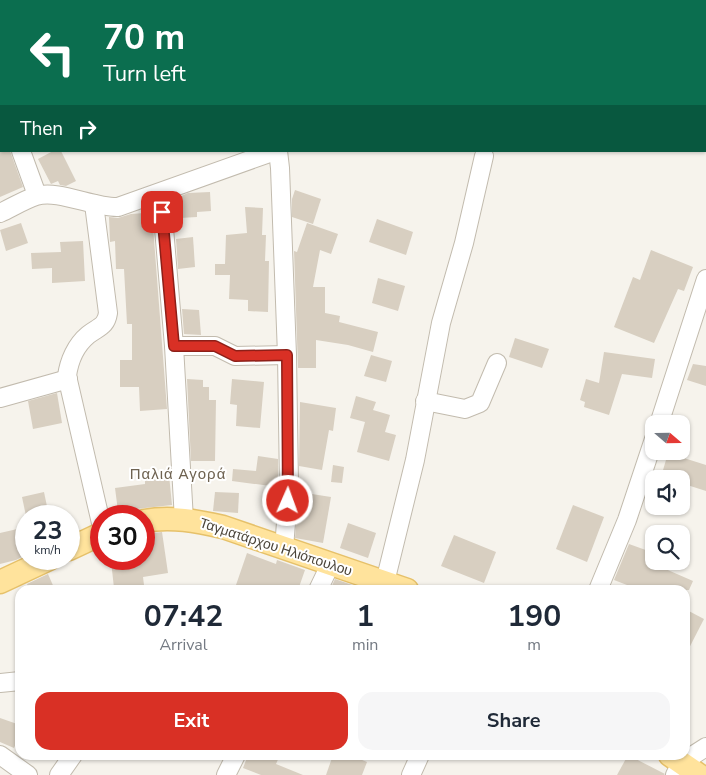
<!DOCTYPE html>
<html lang="en">
<head>
<meta charset="utf-8">
<style>
  body { margin:0; font-family:"Nunito Sans",sans-serif; background:#f6f6f7; color:#1f2937; height:100vh; display:flex; flex-direction:column; font-size:19px; white-space:nowrap }
  * { box-sizing:border-box; margin:0 }
  p { font-size:16px; color:#747a83 }
  .icon { flex:none; width:28px; height:28px; fill:none; stroke:currentColor; stroke-width:2; stroke-linecap:round; stroke-linejoin:round }
  .map { position:relative; flex:1; overflow:hidden }
  .drawer { position:absolute; left:15px; top:585px; width:675px; height:175px; display:flex; flex-direction:column; background:#fff; border-radius:15px; box-shadow:0 1px 4px #0004 }
  .drawer>* { flex:none }
  .hud { position:absolute; left:0px; top:0px; width:706px; height:152px; box-shadow:0 1px 4px #0004; background:#0b6e4f; color:#fff; overflow:hidden }
  .needle { width:32px; rotate:110deg }
  .controls { position:absolute; left:645px; top:415px; display:grid; gap:10px }
  .controls a { display:grid; place-items:center; width:45px; height:45px; border-radius:10px; background:#fff; box-shadow:0 1px 4px #0004; font-size:25px }
  .speed { position:absolute; left:15px; top:505px; display:flex; gap:10px; font-size:25px; font-weight:700; text-align:center }
  .speed>* { display:grid; place-content:center; width:65px; height:65px; border-radius:50%; background:#fff; box-shadow:0 1px 4px #0004; line-height:1 }
  .speed small { font-size:12px; font-weight:400 }
  .speed .limit { border:8px solid #d22; background:#fff; color:#111 }
  .pin { position:absolute; display:grid; place-items:center; width:42px; height:42px; color:#fff; margin:-21px; border-radius:10px; box-shadow:0 2px 8px #0006 }
  .me { position:absolute; width:55px; margin:-28px; rotate:2deg; stroke-linejoin:round; filter:drop-shadow(0 0 4px #0008) }
  .turn { display:flex; align-items:center; gap:18px; height:105px; padding:0 20px; font-size:22px }
  .turn .icon { width:65px; height:65px; stroke-width:2.5 }
  .turn b { display:block; font-size:35px; line-height:42px }
  .then { display:flex; align-items:center; height:48px; padding:0 20px; background:#0003; gap:10px; font-size:19px }
  .eta { display:flex; justify-content:space-evenly; align-items:center; height:85px; text-align:center }
  .eta b { font-size:30px; font-weight:700; line-height:35px }
  .button { display:flex; gap:10px; margin-top:auto; padding:10px 20px }
  .button a { flex:1; height:58px; border-radius:15px; background:#d93025; color:#fff; font-size:20px; font-weight:700; line-height:58px; text-align:center }
  .button a+a { background:#f6f6f7; color:#1f2937 }
  .map>svg:first-child { display:block }
  .building { fill:#d8cfc1 }
  .lines { fill:none; stroke-linecap:round; stroke-linejoin:round }
  .minor-casing { stroke:#c2bbae; stroke-width:20 }
  .major-casing { stroke:#e6c16a; stroke-width:25 }
  .minor { stroke:#fff; stroke-width:18 }
  .major { stroke:#ffe39c; stroke-width:22 }
  .route-casing { stroke:#8d1f18; stroke-width:12 }
  .route { stroke:#d93025; stroke-width:9 }
  .labels { text-anchor:middle; dominant-baseline:central; stroke-width:4; stroke-linejoin:round; paint-order:stroke }
  .street-label { font-size:14px; fill:#4b4439; stroke:#fff }
  .neighbourhood-label { font-size:15px; letter-spacing:1px; fill:#6e6250; stroke:#fff }
</style>
</head>
<body>
<div class="map">
<svg width="706" height="775" viewBox="0 0 706 775">
  <rect width="100%" height="100%" fill="#f6f3ec"/>
  <g class="building">
    <path d="M0,151H10L23,187L0,197Z"/>
    <path d="M53,151H61L76,181L66,186L60,185L58,181L51,184L38,159Z"/>
    <path d="M295,190L321,199L313,224L292,217V199Z"/>
    <path d="M210,192L211,211L197,212V217L180,218L179,197L188,193Z"/>
    <path d="M245,207L263,208L262,235H266L265,261H269L268,312L248,311V300L229,299L230,275H215V264H225L226,235L247,233Z"/>
    <path d="M144,213L145,226H153L167,409L140,411L139,387H120V360H132V324H127L124,269H116L115,241L110,242L109,217L118,218L131,214Z"/>
    <path d="M377,219L413,232L406,255L369,242Z"/>
    <path d="M21,223L28,243L6,251L0,230Z"/>
    <path d="M307,223L338,234L331,254L320,250L313,287H325V313L340,316L339,322L378,332L373,352L348,345L316,340V368H298L294,251L297,252Z"/>
    <path d="M193,237L195,267L178,269L176,239Z"/>
    <path d="M83,241L85,281L52,283V268L32,269L31,253L61,252L60,242Z"/>
    <path d="M651,250L693,267L684,291L678,289L654,343L614,327L633,277L640,280Z"/>
    <path d="M378,278L405,286L398,311L372,303Z"/>
    <path d="M182,309L199,310L201,335L184,334Z"/>
    <path d="M515,338L549,349L542,368L509,357Z"/>
    <path d="M604,352L655,359L652,378L622,374L609,415L584,407L585,402L580,400L586,379L599,383Z"/>
    <path d="M371,355L392,361L386,382L364,376Z"/>
    <path d="M693,364L706,366V386L687,380Z"/>
    <path d="M187,379L203,380V387H209V400H216L215,461H191Z"/>
    <path d="M232,379L264,382L260,428L236,426L237,405L230,404Z"/>
    <path d="M57,393L62,423L33,429L28,401Z"/>
    <path d="M356,396L376,402L373,410L390,415L385,432L396,435L389,461L357,452L365,422L350,418Z"/>
    <path d="M300,402L336,408L333,431L329,430L322,470L299,466Z"/>
    <path d="M668,453L706,465V491L681,483V479H667L661,477Z"/>
    <path d="M258,456L278,459V487L232,481L233,469L256,471Z"/>
    <path d="M333,465L344,467L342,483L331,482Z"/>
    <path d="M169,475L172,505L118,511L115,488L145,484V478Z"/>
    <path d="M44,492L49,516H26L22,497Z"/>
    <path d="M215,492L239,493L238,513L213,511Z"/>
    <path d="M299,492L331,497L323,543L295,538Z"/>
    <path d="M573,505L604,517L587,562L556,549Z"/>
    <path d="M348,523L376,533L368,558L340,548Z"/>
    <path d="M26,527V555L16,560L0,564V533Z"/>
    <path d="M162,532L168,573L143,577L144,585L114,588L111,561L144,559V534Z"/>
    <path d="M454,535L496,552L484,583L441,566Z"/>
    <path d="M629,544L654,553V564L693,581L689,590H640L614,580Z"/>
    <path d="M247,553L276,564L277,560L305,570L298,590H281L267,585L266,590H249L236,585Z"/>
    <path d="M48,574L55,590H29L27,584Z"/>
    <path d="M335,579L361,588L360,590H330Z"/>
    <path d="M685,609L704,619L685,656Z"/>
    <path d="M0,718L20,725V734L14,748L0,742Z"/>
    <path d="M248,755H280L276,764L303,775H261L243,768Z"/>
    <path d="M333,755H350L367,762L362,775H326Z"/>
    <path d="M628,755L665,774L664,775H617Z"/>
  </g>
  <g class="lines">
    <defs>
      <g id="minor">
        <path d="M0,96L1,100"/>
        <path d="M21,151L37,195"/>
        <path d="M278,151L280,168L287,355L289,485L284,548"/>
        <path d="M161,193L174,346L184,520"/>
        <path d="M94,204L108,313C106,327 98,327 88,335C76,345 69,361 67,376L101,523"/>
        <path d="M0,213C11,208 24,200 36,196C58,189 94,208 118,207L275,151"/>
        <path d="M174,346H215L235,356L287,355"/>
        <path d="M0,398L68,379"/>
        <path d="M425,401L465,409L480,403L497,363"/>
        <path d="M659,424L706,279"/>
        <path d="M385,582L415,460L441,323L464,243L484,156"/>
        <path d="M318,590L330,565"/>
        <path d="M598,590L627,520L654,439"/>
        <path d="M0,683L20,681"/>
        <path d="M0,755L28,775"/>
        <path d="M59,775L73,755"/>
        <path d="M226,775L236,755"/>
        <path d="M411,775L420,755"/>
        <path d="M675,775L681,763L706,747"/>
      </g>
      <g id="major">
        <path d="M144,521C171,516 197,521 223,527L407,590"/>
        <path d="M69,549L101,534"/>
        <path d="M0,582L49,559"/>
        <path d="M670,755L699,775"/>
      </g>
    </defs>
    <use href="#minor" class="minor-casing"/>
    <use href="#major" class="major-casing"/>
    <use href="#minor" class="minor"/>
    <use href="#major" class="major"/>
  </g>
  <g class="lines">
    <defs>
      <path id="route" d="M162,212L174,346H215L235,356L287,355L288,501"/>
    </defs>
    <use href="#route" class="route-casing"/>
    <use href="#route" class="route"/>
  </g>
  <g class="labels">
    <g class="street-label">
      <text transform="translate(276 547) rotate(18)">Ταγματάρχου Ηλιόπουλου</text>
    </g>
    <g class="neighbourhood-label">
      <text x="178" y="474">Παλιά Αγορά</text>
    </g>
  </g>
</svg>
<div class="controls">
<a><svg class="needle" viewBox="-14 -14 28 28"><path d="M0-13l5 13h-10z" fill="#e53935"/><path d="M0 13l5-13h-10z" fill="#747a83"/></svg></a>
<a><svg class="icon" aria-label="sound" viewBox="0 0 24 24"><path d="M4 9h4l5-4v14l-5-4H4zM17 9q2 3 0 6"/></svg></a>
<a><svg class="icon" aria-label="search" viewBox="0 0 24 24"><circle cx="10" cy="10" r="6"/><path d="M15 15l6 6"/></svg></a>
</div>
<div class="speed"><div>23<small>km/h</small></div><div class="limit">30</div></div>
<div class="pin" style="left:162px;top:212px;background:#d93025"><svg class="icon" aria-label="arrive" viewBox="0 0 24 24"><path d="M6 21V4h12l-3 4 3 4H6"/></svg></div>
<svg class="me" style="left:288px;top:501px" viewBox="-20 -20 40 40"><circle r="17" fill="#d93025" stroke="#fff" stroke-width="3"/><path d="M0-11L8 9 0 5-8 9z" fill="#fff"/></svg>
<div class="hud">
<div class="turn"><svg class="icon" aria-label="left" viewBox="0 0 24 24"><path d="M17 20v-9H6M10 6l-5 5 5 5"/></svg><div><b>70 m</b>Turn left</div></div>
<div class="then">Then<svg class="icon" aria-label="right" viewBox="0 0 24 24"><path d="M7 20v-9h11M14 6l5 5-5 5"/></svg></div>
</div>
<section class="drawer">
<div class="eta">
<div><b>07:42</b><p>Arrival</p></div>
<div><b>1</b><p>min</p></div>
<div><b>190</b><p>m</p></div>
</div>
<div class="button"><a>Exit</a><a>Share</a></div>
</section>
</div>
</body>
</html>
